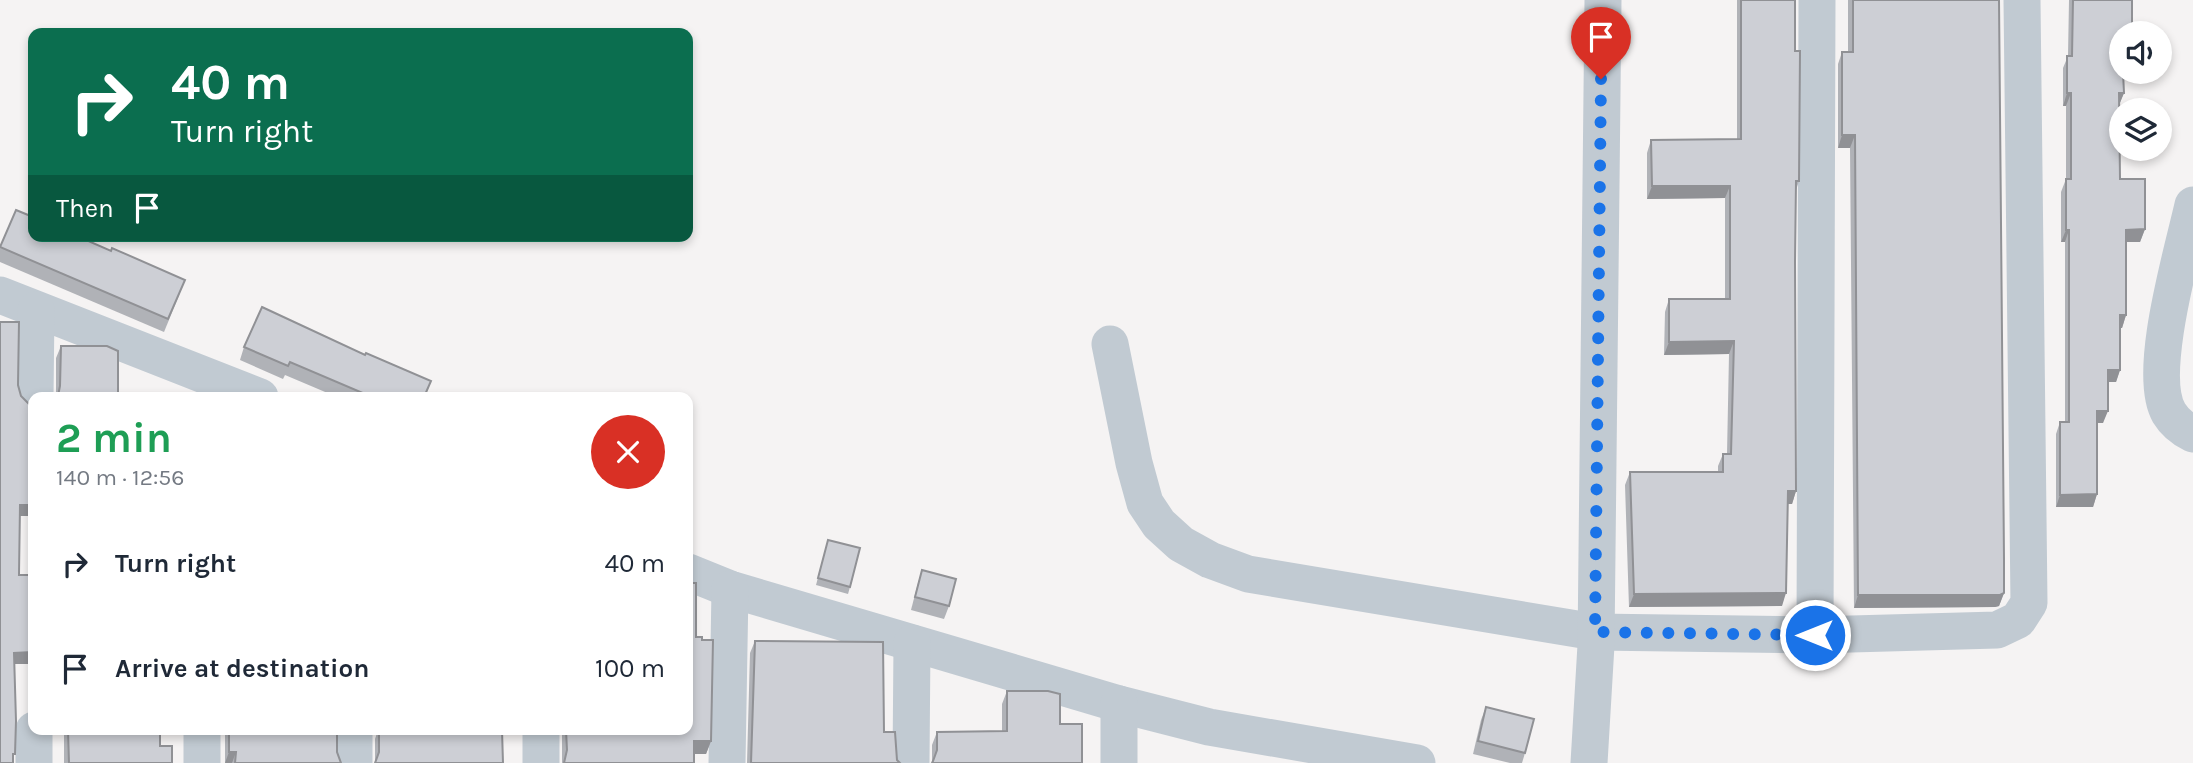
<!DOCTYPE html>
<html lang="en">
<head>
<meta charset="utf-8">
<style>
  body { margin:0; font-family:Karla,sans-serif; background:#f6f6f7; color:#1f2937; height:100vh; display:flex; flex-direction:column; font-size:26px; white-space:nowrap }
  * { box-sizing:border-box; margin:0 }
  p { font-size:23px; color:#747a83 }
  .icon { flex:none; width:38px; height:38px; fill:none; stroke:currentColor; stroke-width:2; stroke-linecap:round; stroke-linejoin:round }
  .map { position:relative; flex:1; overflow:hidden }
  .drawer { position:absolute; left:28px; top:392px; width:665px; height:343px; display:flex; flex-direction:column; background:#fff; border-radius:14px; box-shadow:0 4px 10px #0003 }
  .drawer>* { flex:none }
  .banner { position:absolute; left:28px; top:28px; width:665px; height:214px; border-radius:14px; box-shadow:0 4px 10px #0003; background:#0b6e4f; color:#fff; overflow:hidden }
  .buttons { position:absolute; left:2109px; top:21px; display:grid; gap:14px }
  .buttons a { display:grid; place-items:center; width:63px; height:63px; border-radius:50%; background:#fff; box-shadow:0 4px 10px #0003; font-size:35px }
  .pin { position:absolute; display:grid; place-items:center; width:60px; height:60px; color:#fff; margin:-72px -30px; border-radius:50% 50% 50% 0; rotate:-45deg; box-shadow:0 0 7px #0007 }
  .pin .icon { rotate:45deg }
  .me { position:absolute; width:77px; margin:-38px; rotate:270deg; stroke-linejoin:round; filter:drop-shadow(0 0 5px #0008) }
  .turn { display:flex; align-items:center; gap:24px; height:147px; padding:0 28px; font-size:32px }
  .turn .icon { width:91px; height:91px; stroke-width:2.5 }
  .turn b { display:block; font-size:49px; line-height:60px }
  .then { display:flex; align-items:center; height:66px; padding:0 28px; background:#0003; gap:14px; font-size:26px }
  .round { display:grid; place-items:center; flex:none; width:74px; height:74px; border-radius:37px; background:#f6f6f7 }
  .overview { display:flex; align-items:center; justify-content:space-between; height:119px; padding:0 28px }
  h1 { font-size:42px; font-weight:700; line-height:52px; color:#1e9e55 }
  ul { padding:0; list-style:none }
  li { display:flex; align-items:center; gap:21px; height:105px; padding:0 28px }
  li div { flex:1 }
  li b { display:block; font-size:26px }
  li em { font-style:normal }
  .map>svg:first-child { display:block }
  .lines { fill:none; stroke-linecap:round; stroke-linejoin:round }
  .minor { stroke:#c1cad2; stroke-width:37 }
  .wall { fill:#b0b2b7 }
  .shaded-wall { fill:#909195 }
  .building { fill:#cdcfd5; stroke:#909195; stroke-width:2 }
  .route { stroke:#1a73e8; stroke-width:12; stroke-dasharray:0 21.6 }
</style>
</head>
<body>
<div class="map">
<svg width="2193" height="763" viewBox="0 0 2193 763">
  <rect width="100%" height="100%" fill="#f5f3f3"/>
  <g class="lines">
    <g class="minor">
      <path d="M2193,205C2183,250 2146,374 2169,413C2175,423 2183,429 2193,434"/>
      <path d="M0,295L260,397"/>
      <path d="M1110,344L1134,463L1145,503L1159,524L1181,544L1210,560L1248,574L1595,632L1815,635L1997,630L2018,620L2029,603L2022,0"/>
      <path d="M35,397L36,310"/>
      <path d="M688,572L730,589L1119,704L1209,727L1417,763"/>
      <path d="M1815,635L1817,0"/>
      <path d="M1119,704V763"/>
      <path d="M34,763V730"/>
      <path d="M202,763V730"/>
      <path d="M354,763V730"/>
      <path d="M541,763V730"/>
      <path d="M727,763L730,589"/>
      <path d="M911,763L912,643"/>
      <path d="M1589,763L1596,645L1603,0"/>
    </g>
  </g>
  <g class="wall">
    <path d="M1737,0H1795V51L1799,181L1796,190V491L1792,504H1788L1782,606L1629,607L1625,485L1630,472H1718V466L1723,454H1727L1729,354L1664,355L1665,312L1669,299H1725V198L1647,199V153L1651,140L1737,139Z"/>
    <path d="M1848,0H1999L2004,593L1999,606L1995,607L1854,608L1850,148H1838V64L1842,52H1848Z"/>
    <path d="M2069,0H2132L2121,33L2124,93L2119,105L2120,179L2145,229L2140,242H2126V315L2122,328H2120V370L2116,382H2108L2103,423H2097V494L2093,507H2056V434L2060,422H2065V242H2061V192L2066,179V106H2063V68L2068,56Z"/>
    <path d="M0,245L111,251L180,293L164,332L0,262Z"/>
    <path d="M61,346L118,397H56V358Z"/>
    <path d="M244,347L365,355L431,381L425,397H337L285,375L283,379L240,360Z"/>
    <path d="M828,540L850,587L848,594L816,585Z"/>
    <path d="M922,570L949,606L944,619L911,610L918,583Z"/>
    <path d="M696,637L711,741L706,754H694V763H562V730H688Z"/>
    <path d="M755,641L884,732L897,760L900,763H747L750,653Z"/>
    <path d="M1007,691L1060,724L932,763V745L937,732L1002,731V704Z"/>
    <path d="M1486,707L1525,753L1522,763H1510L1473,754L1481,720Z"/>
    <path d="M65,730H160V746L172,763H64V733Z"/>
    <path d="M225,730H337V752L341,763H225Z"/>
    <path d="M378,730H502L375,763V739Z"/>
  </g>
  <g class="shaded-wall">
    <path d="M2067,93H2071L2066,106H2063Z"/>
    <path d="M2119,93H2124L2119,105Z"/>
    <path d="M1842,135H1855L1850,148H1838Z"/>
    <path d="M1652,186H1730L1725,198L1647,199Z"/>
    <path d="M2145,229L2140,242H2121L2126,230Z"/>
    <path d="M2066,230H2069L2065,242H2061Z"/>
    <path d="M2120,315H2126L2122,328H2115Z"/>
    <path d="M1734,341L1729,354L1664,355L1669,342Z"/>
    <path d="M2108,370H2120L2116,382H2104Z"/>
    <path d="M2097,411H2108L2103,423H2092Z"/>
    <path d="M1788,491H1796L1792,504H1783Z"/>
    <path d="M2097,494L2093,507H2056L2060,495Z"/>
    <path d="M20,505H33V516H16Z"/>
    <path d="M1786,593L1782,606L1629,607L1634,594Z"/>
    <path d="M2004,593L1999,606L1995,607L1854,608L1858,595Z"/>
    <path d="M33,652V664H9L14,653Z"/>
    <path d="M694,741H711L706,754H689Z"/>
    <path d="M229,752H236L232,763H225Z"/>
  </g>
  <g class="building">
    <path d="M1741,0H1795V51H1800L1799,181H1796L1795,262L1796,491H1788L1786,593L1634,594L1630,472H1723V454H1731L1734,341L1669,342V299H1730V186H1652L1651,140L1741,139Z"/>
    <path d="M1853,0H1999L2004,559V593L2000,595H1858L1855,135H1842V52H1853Z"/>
    <path d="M2073,0H2132V33H2121V72H2123L2124,93H2119L2120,179H2145V229L2126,230V315H2120V370H2108V411H2097V494L2060,495V422H2069V230H2066V179H2071V93H2067V56H2072Z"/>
    <path d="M16,210L33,217V236H77L111,251L112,248L185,280L168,319L0,247Z"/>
    <path d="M262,307L365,355L366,353L431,381L424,397H372L290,362L288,366L244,347Z"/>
    <path d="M0,322H19L18,385L21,396L29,404L33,405V505H20L19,575H33V652L14,653L16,721L15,754H13V763H0Z"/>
    <path d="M61,346H107L118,351V397H56L58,396L60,386Z"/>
    <path d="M828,540L860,548L850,587L818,578Z"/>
    <path d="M922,570L956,579L949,606L915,597Z"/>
    <path d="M688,583H696V637H702V640H713L711,741H694V763H564L567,750L566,730H688Z"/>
    <path d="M755,641L883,642L884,732H895L897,760L900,763H751Z"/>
    <path d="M1007,691H1048L1060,694V724H1082V763H932L933,761L937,750V732L1007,731Z"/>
    <path d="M1486,707L1534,719L1525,753L1478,741Z"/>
    <path d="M68,730H160V746H172V763H69Z"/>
    <path d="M229,730H337V752L341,763H235L236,752H229Z"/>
    <path d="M379,730H502L503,763H375L379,752Z"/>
  </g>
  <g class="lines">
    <path class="route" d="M1601,79L1595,632L1815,635"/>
  </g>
</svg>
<div class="buttons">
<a><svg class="icon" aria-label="sound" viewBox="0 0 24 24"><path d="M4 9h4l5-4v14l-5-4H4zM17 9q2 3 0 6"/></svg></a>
<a><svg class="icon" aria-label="layers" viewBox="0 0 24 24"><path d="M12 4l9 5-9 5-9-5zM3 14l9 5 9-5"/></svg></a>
</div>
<div class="pin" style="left:1601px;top:79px;background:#d93025"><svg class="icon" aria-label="arrive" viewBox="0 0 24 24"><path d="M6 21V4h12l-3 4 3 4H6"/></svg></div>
<svg class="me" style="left:1815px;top:635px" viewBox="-20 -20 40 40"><circle r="17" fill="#1a73e8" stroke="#fff" stroke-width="3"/><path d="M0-11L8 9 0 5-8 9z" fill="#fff"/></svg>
<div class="banner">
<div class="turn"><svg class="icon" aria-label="right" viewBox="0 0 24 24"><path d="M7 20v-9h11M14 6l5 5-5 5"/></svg><div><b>40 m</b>Turn right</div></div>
<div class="then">Then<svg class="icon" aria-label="arrive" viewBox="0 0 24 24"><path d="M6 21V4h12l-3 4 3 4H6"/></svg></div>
</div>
<section class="drawer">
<div class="overview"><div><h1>2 min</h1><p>140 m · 12:56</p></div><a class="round" style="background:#d93025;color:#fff"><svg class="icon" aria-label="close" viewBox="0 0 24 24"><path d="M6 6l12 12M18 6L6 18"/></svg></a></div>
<ul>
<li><svg class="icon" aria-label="right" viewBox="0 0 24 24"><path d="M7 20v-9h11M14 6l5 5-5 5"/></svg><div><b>Turn right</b></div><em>40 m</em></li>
<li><svg class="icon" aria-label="arrive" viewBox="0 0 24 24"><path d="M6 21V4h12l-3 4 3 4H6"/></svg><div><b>Arrive at destination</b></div><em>100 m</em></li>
</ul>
</section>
</div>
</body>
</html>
